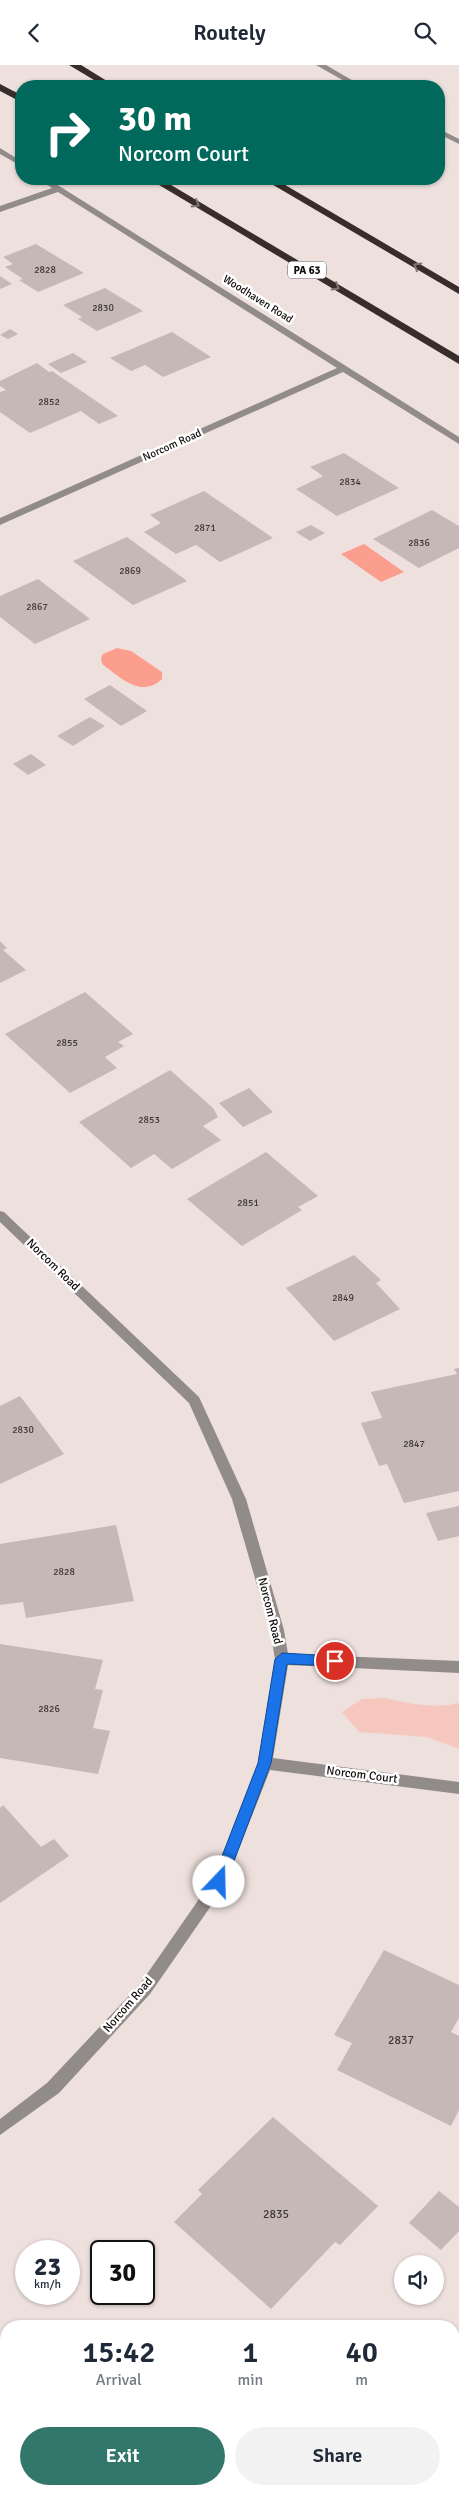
<!DOCTYPE html>
<html lang="en">
<head>
<meta charset="utf-8">
<style>
  body { margin:0; font-family:Signika,sans-serif; background:#f2f2f3; color:#1f2937; height:100vh; display:flex; flex-direction:column; font-size:19px; white-space:nowrap }
  * { box-sizing:border-box; margin:0 }
  p { font-size:16px; color:#747a83 }
  .icon { flex:none; width:28px; height:28px; fill:none; stroke:currentColor; stroke-width:2; stroke-linecap:round; stroke-linejoin:round }
  .map { position:relative; flex:1; overflow:hidden }
  .drawer { position:absolute; left:0px; top:2255px; width:460px; height:175px; display:flex; flex-direction:column; background:#fff; border-radius:20px 20px 0 0; box-shadow:0 1px 4px #0004 }
  .drawer>* { flex:none }
  .banner { position:absolute; left:15px; top:15px; width:430px; height:105px; border-radius:20px; box-shadow:0 1px 4px #0004; background:#00695c; color:#fff; overflow:hidden }
  .tools { position:absolute; left:394px; top:2190px; display:grid; gap:10px }
  .tools a { display:grid; place-items:center; width:50px; height:50px; border-radius:50%; background:#fff; box-shadow:0 1px 4px #0004; font-size:25px }
  .speed { position:absolute; left:15px; top:2175px; display:flex; gap:10px; font-size:25px; font-weight:700; text-align:center }
  .speed>* { display:grid; place-content:center; width:65px; height:65px; border-radius:50%; background:#fff; box-shadow:0 1px 4px #0004; line-height:1 }
  .speed small { font-size:12px; font-weight:400 }
  .speed .limit { border:2px solid #111; border-radius:8px; background:#fff; color:#111 }
  .pin { position:absolute; display:grid; place-items:center; width:42px; height:42px; color:#fff; margin:-21px; border:2px solid #fff; border-radius:50%; box-shadow:0 1px 5px #0007 }
  .me { position:absolute; width:55px; margin:-28px; rotate:21deg; stroke-linejoin:round; filter:drop-shadow(0 0 4px #0008) }
  .turn { display:flex; align-items:center; gap:18px; height:105px; padding:0 20px; font-size:22px }
  .turn .icon { width:65px; height:65px; stroke-width:2.5 }
  .turn b { display:block; font-size:35px; line-height:42px }
  .eta { display:flex; justify-content:space-evenly; align-items:center; height:85px; text-align:center }
  .eta b { font-size:30px; font-weight:600; line-height:35px }
  .action { display:flex; gap:10px; margin-top:auto; padding:10px 20px }
  .action a { flex:1; height:58px; border-radius:30px; background:#32776b; color:#fff; font-size:20px; font-weight:600; line-height:58px; text-align:center }
  .action a+a { background:#f2f2f3; color:#1f2937 }
  header { display:flex; justify-content:space-between; align-items:center; height:65px; padding:0 20px; background:#fff; font-size:22px; font-weight:600 }
  .map>svg:first-child { display:block }
  .green { fill:#f6c7be }
  .water { fill:#fc9e8d }
  .building { fill:#c6b8b6 }
  .lines { fill:none; stroke-linecap:round; stroke-linejoin:round }
  .lane { fill:#918c8a; fill-rule:evenodd }
  .street { fill:#918c8a; fill-rule:evenodd }
  .highway { fill:#382d2b; fill-rule:evenodd }
  .oneway { stroke:#7e7675 }
  .route { fill:#1a73e8; stroke:#114b97 }
  .labels { text-anchor:middle; dominant-baseline:central; stroke-width:5; stroke-linejoin:round; paint-order:stroke }
  .number-label { font-size:10px; fill:#3e3836 }
  .shield { fill:#fff; stroke:#585655; stroke-width:1 }
  .shield-label { font-size:11px; font-weight:bold; fill:#110d0c }
  .far-street-label { font-size:11px; fill:#110d0c; stroke:#fff }
  .street-label { font-size:12px; fill:#110d0c; stroke:#fff }
  .near-number-label { font-size:12px; fill:#3e3836 }
</style>
</head>
<body>
<header><svg class="icon" aria-label="back" viewBox="0 0 24 24"><path d="M15 5l-7 7 7 7"/></svg>Routely<svg class="icon" aria-label="search" viewBox="0 0 24 24"><circle cx="10" cy="10" r="6"/><path d="M15 15l6 6"/></svg></header>
<div class="map">
<svg width="459" height="2430" viewBox="0 0 459 2430">
  <rect width="100%" height="100%" fill="#eee0dd"/>
  <path class="green" d="M386,1633C409,1639 435,1644 459,1638V1684L427,1672L359,1667L342,1647L362,1634Z"/>
  <g class="water">
    <path d="M364,479L404,507L381,517L341,489Z"/>
    <path d="M117,583L131,586L162,607V614C141,634 120,612 102,599L101,593L103,589Z"/>
  </g>
  <g class="building">
    <path d="M36,179L84,208L38,227L19,215L23,214L5,202L13,199L3,192Z"/>
    <path d="M0,211L12,219L0,224Z"/>
    <path d="M105,223L143,246L97,266L78,254L82,252L63,240Z"/>
    <path d="M10,264L18,269L8,274L0,270Z"/>
    <path d="M172,267L211,292L163,312L145,300L131,306L110,293Z"/>
    <path d="M73,288L87,297L61,308L48,299Z"/>
    <path d="M37,298L49,307L52,306L118,351L99,359L81,346L30,368L0,347V327L6,325L0,321V316Z"/>
    <path d="M344,388L399,423L337,451L296,424L323,411L310,402Z"/>
    <path d="M204,426L273,473L220,497L196,480L176,489L144,467L161,458L150,450Z"/>
    <path d="M432,445L459,461V483L419,503L373,474Z"/>
    <path d="M311,460L325,468L310,476L296,467Z"/>
    <path d="M127,472L187,516L133,540L73,496Z"/>
    <path d="M38,514L90,554L35,579L0,552V531Z"/>
    <path d="M110,620L147,646L121,661L84,634Z"/>
    <path d="M90,652L105,661L73,681L57,671Z"/>
    <path d="M31,689L46,700L28,710L13,699Z"/>
    <path d="M0,876L7,883L3,885L26,905L0,918Z"/>
    <path d="M85,927L133,969L118,977L124,981L105,992L117,1003L70,1028L5,969Z"/>
    <path d="M170,1005L213,1043L218,1052L203,1061L221,1075L172,1104L154,1089L131,1103L79,1057Z"/>
    <path d="M249,1023L273,1047L243,1062L219,1038Z"/>
    <path d="M266,1087L318,1131L298,1142L302,1145L242,1181L187,1134Z"/>
    <path d="M354,1190L381,1215L376,1218L400,1244L334,1276L286,1223Z"/>
    <path d="M459,1303V1426L404,1438L387,1399L379,1401L361,1358L382,1353L371,1327L457,1309L454,1304Z"/>
    <path d="M20,1331L64,1389L0,1419V1341Z"/>
    <path d="M459,1441V1471L438,1476L426,1448Z"/>
    <path d="M116,1460L134,1536L26,1553L23,1537L0,1540V1479Z"/>
    <path d="M0,1579L103,1595L95,1624L103,1625L93,1663L110,1666L98,1709L0,1693Z"/>
    <path d="M3,1740L41,1782L54,1774L69,1791L0,1838V1743Z"/>
    <path d="M384,1885L459,1920V1953L451,1967L459,1971V2045L451,2061L337,2005L352,1978L334,1970Z"/>
    <path d="M273,2052L378,2141L340,2180L335,2177L271,2244L174,2157L202,2129L198,2125Z"/>
    <path d="M439,2126L459,2142V2166L441,2185L409,2158Z"/>
  </g>
  <g class="lines">
    <g class="lane">
      <path d="M316,0H326L362,21H353Z"/>
      <path d="M439,64L459,74V79L439,69Z"/>
    </g>
    <g class="street">
      <path d="M0,83L21,96V101L0,89Z"/>
      <path d="M39,114H48L459,372V379L343,307L0,460V453L337,303L58,127L0,147V141L52,123Z"/>
      <path d="M0,1146L4,1147L199,1332L246,1434L284,1565L288,1589L459,1596V1608L288,1600L273,1693L459,1717V1729L270,1705L224,1822L150,1929L59,2028L0,2070V2054L47,2018L140,1919L213,1814L258,1698L275,1594L270,1565L232,1434L189,1338L0,1157Z"/>
    </g>
    <g class="highway">
      <path d="M69,0H81L115,21H104Z"/>
      <path d="M0,19L21,30V37L0,26Z"/>
      <path d="M149,114H161L459,291V299Z"/>
      <path d="M263,114H275L459,222V229Z"/>
    </g>
  </g>
  <defs><path id="oneway-chevron" d="M-2-3.5L2.5 0L-2 3.5" fill="none" stroke-width="1.6" stroke-linecap="round" stroke-linejoin="round" transform="scale(1.25)"/></defs>
  <g class="oneway">
    <use href="#oneway-chevron" transform="translate(196 139) rotate(31)"/>
    <use href="#oneway-chevron" transform="translate(417 201) rotate(-150)"/>
    <use href="#oneway-chevron" transform="translate(336 222) rotate(31)"/>
  </g>
  <path class="route" d="M282,1588L335,1591L342,1596L335,1601L287,1599L271,1698L226,1817L224,1821H214L212,1817L258,1698L275,1594Z"/>
  <g class="labels">
    <g class="number-label">
      <text x="45" y="205">2828</text>
      <text x="103" y="243">2830</text>
      <text x="49" y="337">2852</text>
      <text x="350" y="417">2834</text>
      <text x="205" y="463">2871</text>
      <text x="419" y="478">2836</text>
      <text x="130" y="506">2869</text>
      <text x="37" y="542">2867</text>
      <text x="67" y="978">2855</text>
      <text x="149" y="1055">2853</text>
      <text x="248" y="1138">2851</text>
      <text x="343" y="1233">2849</text>
      <text x="23" y="1365">2830</text>
      <text x="414" y="1379">2847</text>
      <text x="64" y="1507">2828</text>
      <text x="49" y="1644">2826</text>
    </g>
    <rect class="shield" x="288" y="196.5" width="38" height="17" rx="4"/>
    <g class="shield-label">
      <text x="307" y="205">PA 63</text>
    </g>
    <g class="far-street-label">
      <text transform="translate(258 234) rotate(32)">Woodhaven Road</text>
      <text transform="translate(172 380) rotate(-24)">Norcom Road</text>
    </g>
    <g class="street-label">
      <text transform="translate(53 1200) rotate(44)">Norcom Road</text>
      <text transform="translate(270 1546) rotate(76)">Norcom Road</text>
      <text transform="translate(362 1710) rotate(7)">Norcom Court</text>
      <text transform="translate(128 1940) rotate(-49)">Norcom Road</text>
    </g>
    <g class="near-number-label">
      <text x="401" y="1975">2837</text>
      <text x="276" y="2149">2835</text>
    </g>
  </g>
</svg>
<div class="tools">
<a><svg class="icon" aria-label="sound" viewBox="0 0 24 24"><path d="M4 9h4l5-4v14l-5-4H4zM17 9q2 3 0 6"/></svg></a>
</div>
<div class="speed"><div>23<small>km/h</small></div><div class="limit">30</div></div>
<div class="pin" style="left:335px;top:1596px;background:#d93025"><svg class="icon" aria-label="arrive" viewBox="0 0 24 24"><path d="M6 21V4h12l-3 4 3 4H6"/></svg></div>
<svg class="me" style="left:219px;top:1817px" viewBox="-20 -20 40 40"><circle r="19" fill="#fff"/><path d="M0-13L10 11 0 6-10 11z" fill="#1a73e8"/></svg>
<div class="banner">
<div class="turn"><svg class="icon" aria-label="right" viewBox="0 0 24 24"><path d="M7 20v-9h11M14 6l5 5-5 5"/></svg><div><b>30 m</b>Norcom Court</div></div>
</div>
<section class="drawer">
<div class="eta">
<div><b>15:42</b><p>Arrival</p></div>
<div><b>1</b><p>min</p></div>
<div><b>40</b><p>m</p></div>
</div>
<div class="action"><a>Exit</a><a>Share</a></div>
</section>
</div>
</body>
</html>
